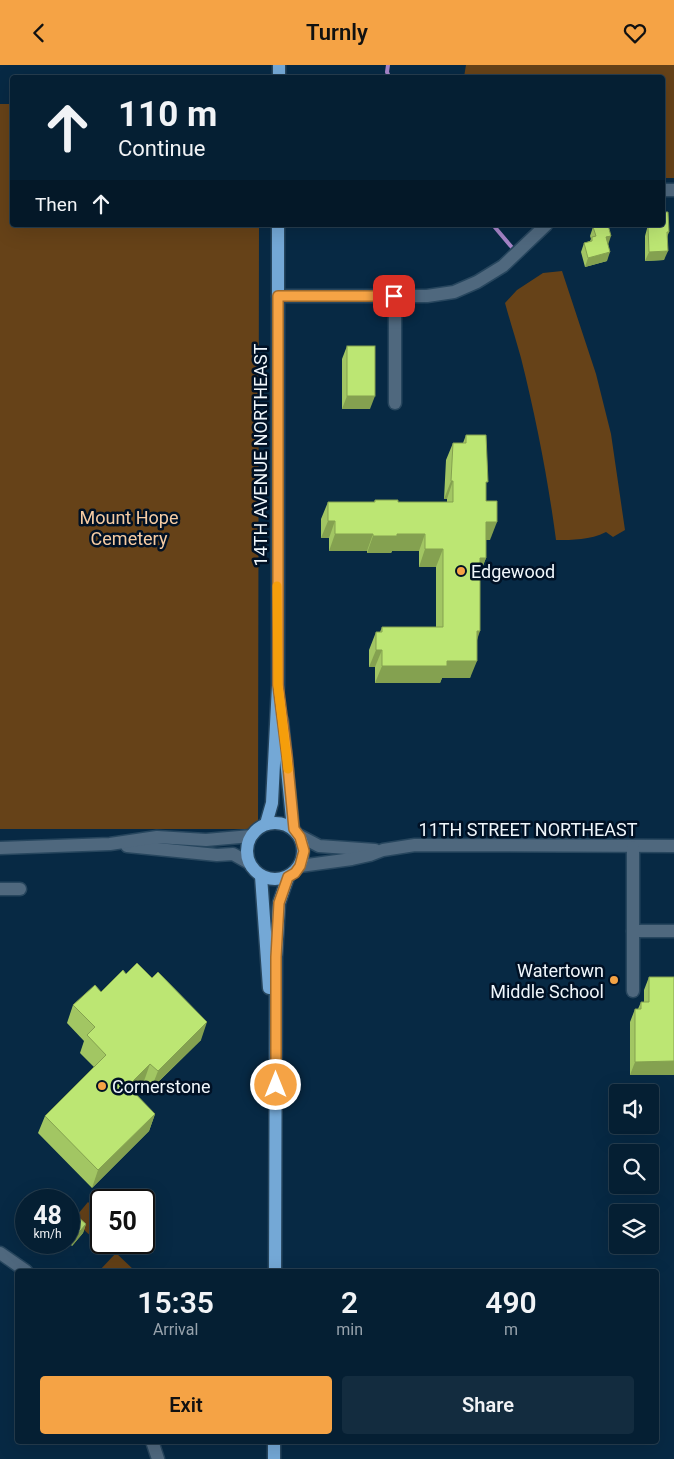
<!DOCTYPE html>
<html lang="en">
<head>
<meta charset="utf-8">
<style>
  body { margin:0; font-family:Roboto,sans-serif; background:#132c3f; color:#f1f3f6; height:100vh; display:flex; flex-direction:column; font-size:19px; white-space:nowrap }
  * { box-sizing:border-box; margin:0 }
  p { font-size:16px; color:#97a2ac }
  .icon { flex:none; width:28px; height:28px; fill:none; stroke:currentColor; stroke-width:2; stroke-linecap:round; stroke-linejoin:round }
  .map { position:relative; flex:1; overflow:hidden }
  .drawer { position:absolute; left:15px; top:1204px; width:644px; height:175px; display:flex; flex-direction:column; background:#051f33; border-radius:5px; box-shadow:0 5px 20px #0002,0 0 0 1px #263d4e }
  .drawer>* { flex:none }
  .guide { position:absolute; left:10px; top:10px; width:655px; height:152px; border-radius:5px; box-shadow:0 5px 20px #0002,0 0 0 1px #263d4e; background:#051f33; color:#f1f3f6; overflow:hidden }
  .buttons { position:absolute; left:609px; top:1019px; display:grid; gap:10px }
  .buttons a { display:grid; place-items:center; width:50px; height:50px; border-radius:5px; background:#051f33; box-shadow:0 5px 20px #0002,0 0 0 1px #263d4e; font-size:25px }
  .speed { position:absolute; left:15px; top:1124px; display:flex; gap:10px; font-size:25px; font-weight:700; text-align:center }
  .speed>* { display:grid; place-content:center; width:65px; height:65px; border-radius:50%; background:#051f33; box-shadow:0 5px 20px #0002,0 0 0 1px #263d4e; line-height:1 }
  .speed small { font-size:12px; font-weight:400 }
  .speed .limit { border:2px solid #111; border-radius:8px; background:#fff; color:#111 }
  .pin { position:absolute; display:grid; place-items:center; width:42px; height:42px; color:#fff; margin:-21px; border-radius:10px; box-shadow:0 2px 8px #0006 }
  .me { position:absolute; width:55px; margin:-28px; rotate:0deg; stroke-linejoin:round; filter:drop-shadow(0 0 4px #0008) }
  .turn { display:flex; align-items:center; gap:18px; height:105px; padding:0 25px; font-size:22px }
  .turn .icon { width:65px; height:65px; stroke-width:2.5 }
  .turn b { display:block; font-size:35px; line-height:42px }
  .then { display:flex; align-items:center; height:48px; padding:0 25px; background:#0003; gap:10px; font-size:19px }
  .eta { display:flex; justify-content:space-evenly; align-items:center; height:85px; text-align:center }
  .eta b { font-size:30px; font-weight:600; line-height:35px }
  .button { display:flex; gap:10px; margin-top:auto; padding:10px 25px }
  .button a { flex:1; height:58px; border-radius:5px; background:#f5a345; color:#111; font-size:20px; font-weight:600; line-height:58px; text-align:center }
  .button a+a { background:#132c3f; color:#f1f3f6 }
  header { display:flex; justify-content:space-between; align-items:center; height:65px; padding:0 25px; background:#f5a345; color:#111; font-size:22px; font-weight:600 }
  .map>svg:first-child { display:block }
  .green { fill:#664218 }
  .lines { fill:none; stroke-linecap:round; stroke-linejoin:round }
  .stream { stroke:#a584c8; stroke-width:4 }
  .minor-casing { stroke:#27465e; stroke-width:15 }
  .major-casing { stroke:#27465e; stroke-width:15 }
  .minor { stroke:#4f687e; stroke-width:12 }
  .major { stroke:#74a8d6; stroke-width:12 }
  .wall { fill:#a2c663 }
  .shaded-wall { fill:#84a150 }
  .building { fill:#bce673; stroke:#84a150 }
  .route-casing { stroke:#9f6a2d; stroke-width:12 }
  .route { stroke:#f5a345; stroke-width:9 }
  .slow { stroke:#f59e0b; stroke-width:9 }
  .poi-dot { fill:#f5a345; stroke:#001125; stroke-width:2 }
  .labels { text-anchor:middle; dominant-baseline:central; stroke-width:5; stroke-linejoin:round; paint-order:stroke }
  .street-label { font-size:18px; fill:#eff6fb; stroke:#001125 }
  .park-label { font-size:18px; fill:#f6cca3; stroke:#001125 }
  .poi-label { font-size:18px; fill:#eff6fb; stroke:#001125; text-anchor:start }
</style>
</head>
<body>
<header><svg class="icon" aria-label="back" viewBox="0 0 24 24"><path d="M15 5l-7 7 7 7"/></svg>Turnly<svg class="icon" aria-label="heart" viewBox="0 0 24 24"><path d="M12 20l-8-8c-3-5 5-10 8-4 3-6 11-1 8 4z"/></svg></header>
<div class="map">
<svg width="674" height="1394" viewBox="0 0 674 1394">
  <rect width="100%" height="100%" fill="#072944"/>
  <g class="green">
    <path d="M466,0H674V113H663L662,12H464Z"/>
    <path d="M0,39H12V160H259L258,764H0Z"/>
    <path d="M562,206L596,309L611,369L625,465L613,472L606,467C590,475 573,475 556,475C548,414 536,353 521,293C516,275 510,256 505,238L517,225L543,208Z"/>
    <path d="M88,1137L101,1149V1164L93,1173L73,1155Z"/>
    <path d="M116,1188L135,1206H99Z"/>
  </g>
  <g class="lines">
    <g class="stream">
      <path d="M388,0L387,7L389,12"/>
      <path d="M493,160L515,186"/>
    </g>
    <defs>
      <g id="minor">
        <path d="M662,125H674"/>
        <path d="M278,231H427L454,227L477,217L503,201L546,160"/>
        <path d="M395,231V338"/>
        <path d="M300,771L319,781L375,785"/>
        <path d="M127,781L217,790L233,789L249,798"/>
        <path d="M0,783L110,779L157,772L206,775L251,771"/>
        <path d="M300,801L352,794L370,790L383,785L415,780L674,781"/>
        <path d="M0,824H20"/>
        <path d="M633,866H674"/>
        <path d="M633,926V782"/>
        <path d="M0,1188L26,1206"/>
        <path d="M152,1376L158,1394"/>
      </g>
      <g id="major">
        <path d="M279,12V0"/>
        <path d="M282,655L293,764"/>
        <circle cx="275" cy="786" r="28"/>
        <path d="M266,759L272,738L278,620V160"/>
        <path d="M261,811L269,923"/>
        <path d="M275,1206L276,892L279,838L288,812"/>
        <path d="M274,1394V1376"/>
      </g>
    </defs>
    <use href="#minor" class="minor-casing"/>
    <use href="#major" class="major-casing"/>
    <use href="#minor" class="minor"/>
    <use href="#major" class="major"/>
  </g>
  <g class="wall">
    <path d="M648,160H662L669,167L667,172L664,195L645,196V171Z"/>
    <path d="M593,162L608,179L607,196L585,202L581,187L584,178L590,176L591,174L590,171Z"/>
    <path d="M347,281L370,344H342V294Z"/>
    <path d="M466,370L486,423V436L490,475H486V493L480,508L477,576L470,613H442L440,618H375V602H369V585L376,567H380L382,562H436V502H419V486H392L391,488H367V486H329V473H321V454L328,437H374L375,435L398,437H447V434H444L446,395L453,378H463Z"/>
    <path d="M649,912H674V1010H630V957L635,944H638L641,937H644V925Z"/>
    <path d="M101,927L201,975L151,1024L144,1016L133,1027L155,1049L149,1066L92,1123L38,1068L45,1051L94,1002L80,988L84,976L67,958L73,940Z"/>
    <path d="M69,1144L86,1159L83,1168L72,1181L69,1178Z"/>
  </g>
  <g class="shaded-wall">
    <path d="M611,171L608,180L606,172Z"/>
    <path d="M668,186L664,195L645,196L649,187Z"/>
    <path d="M610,187L607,196L585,202L588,193Z"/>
    <path d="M347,331H375L370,344H342Z"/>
    <path d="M451,416H453L447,434H444Z"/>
    <path d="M328,456H335L329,473H321Z"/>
    <path d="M486,457H497L490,475H480Z"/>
    <path d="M335,469H373L367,486H329Z"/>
    <path d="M397,469H425L419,486H392L391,488H367L373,471Z"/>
    <path d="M425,484H443L436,502H419Z"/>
    <path d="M480,493H486L479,510Z"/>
    <path d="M477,566H480L474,584Z"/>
    <path d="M376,585H382L375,602H369Z"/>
    <path d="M447,596H477L470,613H442L440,618H375L382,601Z"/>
    <path d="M207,957L201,975L151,1024L158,1006Z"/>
    <path d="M674,996V1010H630L635,997Z"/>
    <path d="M150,999L144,1016L121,1038L128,1021Z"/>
    <path d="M155,1049L149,1066L92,1123L98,1105Z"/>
    <path d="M86,1159L83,1168L72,1181L75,1172Z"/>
  </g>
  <g class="building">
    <path d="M662,147H668L669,167H667L668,186L649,187L648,162H652V160H662Z"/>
    <path d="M599,160H608L611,171L606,172L610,187L588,193L584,178L592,176V172L596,171L593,162Z"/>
    <rect x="347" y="281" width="28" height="50"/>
    <path d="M466,370H486L488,417H486V436H497V457H486V493H480V566H477V596H447V601H382V585H376V567H382V562H443V484H425V469H397V471H373V469H335V456H328V437H375V435H398V437H453V416H451L453,378H466Z"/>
    <path d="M137,898L152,913L158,907L207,957L158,1006L150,999L128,1021L155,1049L98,1105L45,1051L106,990L87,970L95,962L73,940L95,920L101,927L123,905L126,909Z"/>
    <path d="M649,912H674V996L635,997V944H641V937H649Z"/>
    <path d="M69,1144L86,1159L75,1172L69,1166Z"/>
  </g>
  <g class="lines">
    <defs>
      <path id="route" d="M276,1020V892L279,838L288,812L295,808L300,801L304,786L300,772L294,764L287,691L278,620V231H394"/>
    </defs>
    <use href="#route" class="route-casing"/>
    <use href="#route" class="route"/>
    <path class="slow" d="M277,521L278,620L288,704"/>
  </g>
  <g class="poi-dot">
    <circle cx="461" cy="506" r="5"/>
    <circle cx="614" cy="915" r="5"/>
    <circle cx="102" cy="1021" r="5"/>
  </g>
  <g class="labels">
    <g class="street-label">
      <text transform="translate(260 390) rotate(-90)">14TH AVENUE NORTHEAST</text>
      <text x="528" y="764">11TH STREET NORTHEAST</text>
    </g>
    <g class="park-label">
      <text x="129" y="452">Mount Hope<tspan x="129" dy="21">Cemetery</tspan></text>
    </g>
    <g class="poi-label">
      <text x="471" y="506">Edgewood</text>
      <text x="604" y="905" text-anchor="end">Watertown<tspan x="604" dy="21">Middle School</tspan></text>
      <text x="112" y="1021">Cornerstone</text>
    </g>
  </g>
</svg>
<div class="buttons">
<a><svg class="icon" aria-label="sound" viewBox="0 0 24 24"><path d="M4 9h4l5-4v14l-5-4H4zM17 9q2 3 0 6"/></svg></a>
<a><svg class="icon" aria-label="search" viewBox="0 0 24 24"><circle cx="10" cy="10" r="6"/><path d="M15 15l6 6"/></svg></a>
<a><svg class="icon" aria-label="layers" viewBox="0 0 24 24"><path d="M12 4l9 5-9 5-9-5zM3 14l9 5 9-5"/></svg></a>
</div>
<div class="speed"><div>48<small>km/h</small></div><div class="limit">50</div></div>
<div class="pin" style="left:394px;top:231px;background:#d93025"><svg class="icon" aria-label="arrive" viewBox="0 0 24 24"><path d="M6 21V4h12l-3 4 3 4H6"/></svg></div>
<svg class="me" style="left:276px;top:1020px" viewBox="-20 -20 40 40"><circle r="17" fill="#f5a345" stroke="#fff" stroke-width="3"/><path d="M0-11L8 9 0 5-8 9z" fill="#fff"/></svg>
<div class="guide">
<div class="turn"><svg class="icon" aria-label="ahead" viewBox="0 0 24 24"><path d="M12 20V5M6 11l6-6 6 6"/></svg><div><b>110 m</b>Continue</div></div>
<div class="then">Then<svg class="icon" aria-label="ahead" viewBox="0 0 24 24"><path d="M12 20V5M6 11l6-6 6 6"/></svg></div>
</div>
<section class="drawer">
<div class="eta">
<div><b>15:35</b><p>Arrival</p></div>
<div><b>2</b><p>min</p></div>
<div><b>490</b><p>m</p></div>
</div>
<div class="button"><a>Exit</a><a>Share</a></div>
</section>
</div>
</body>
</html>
